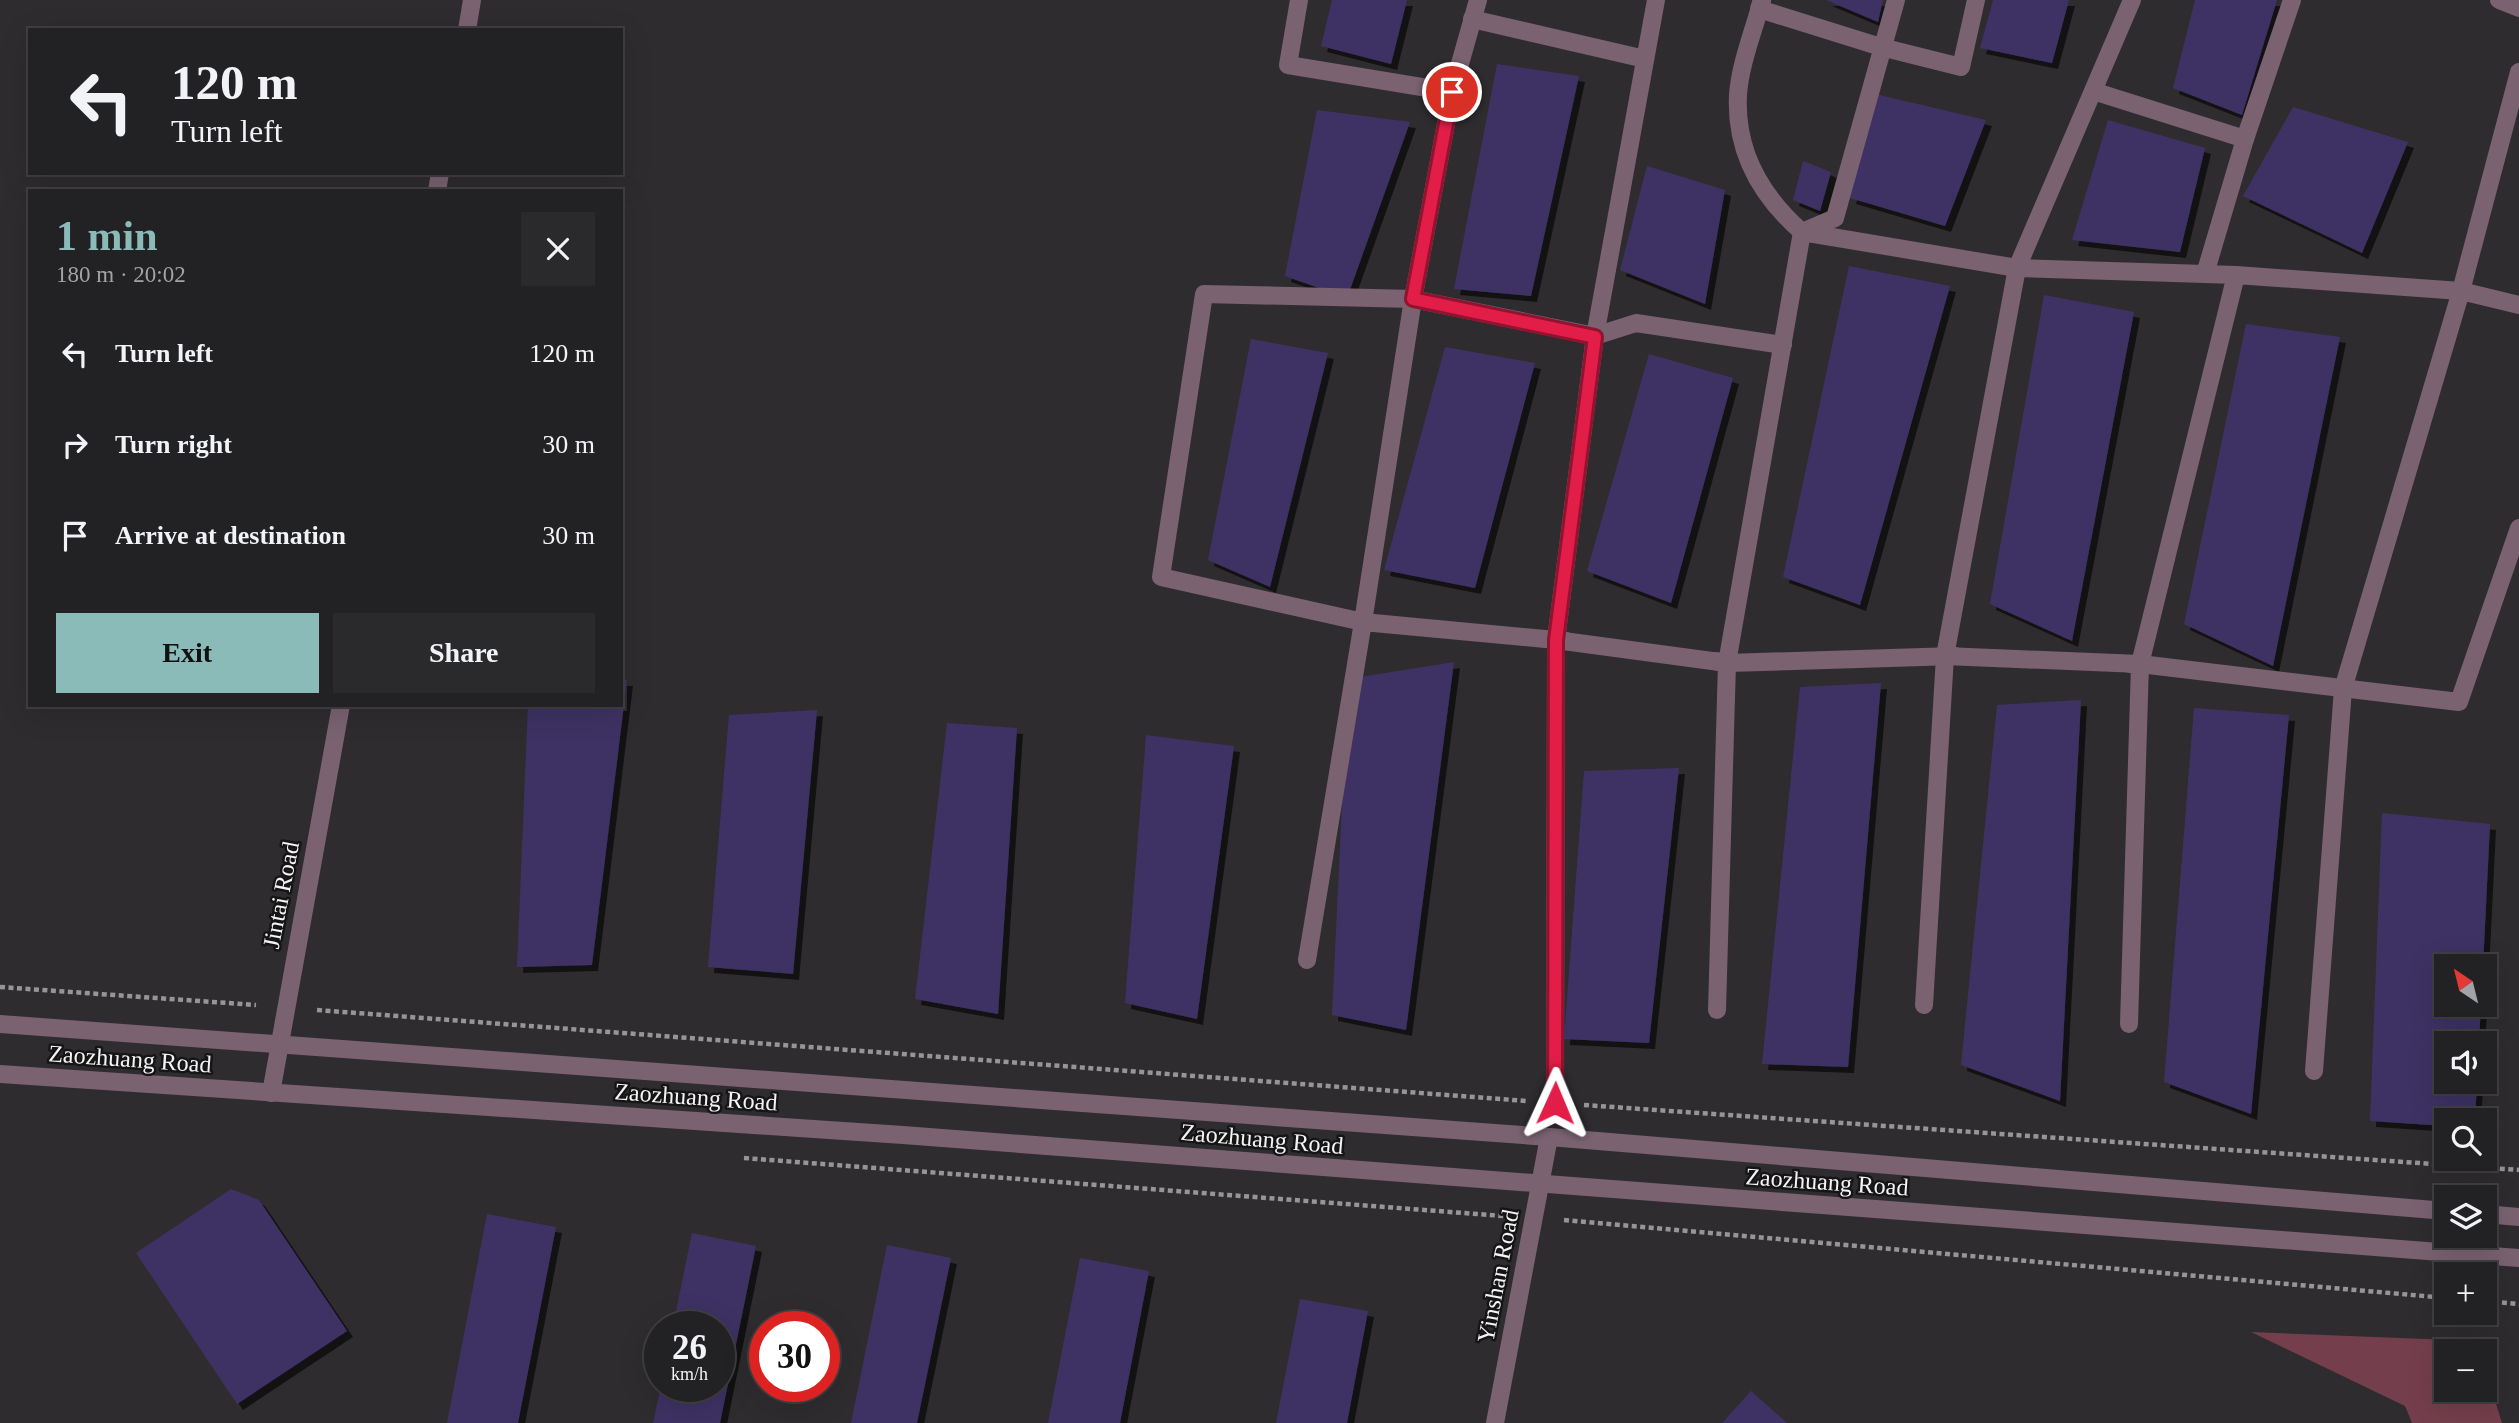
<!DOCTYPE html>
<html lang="en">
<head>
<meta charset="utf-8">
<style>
  body { margin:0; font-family:"Times New Roman",serif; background:#2a292b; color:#f1f3f6; height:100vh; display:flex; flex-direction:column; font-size:26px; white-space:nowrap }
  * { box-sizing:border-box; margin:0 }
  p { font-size:23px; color:#a2a3a6 }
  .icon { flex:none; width:38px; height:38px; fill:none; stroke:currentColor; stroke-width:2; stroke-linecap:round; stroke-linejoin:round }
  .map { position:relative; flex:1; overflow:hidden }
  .details { position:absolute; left:28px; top:189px; width:595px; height:518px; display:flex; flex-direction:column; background:#222123; border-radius:0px; box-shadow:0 7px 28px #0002,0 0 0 2px #3f3e41 }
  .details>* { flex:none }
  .guide { position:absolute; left:28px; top:28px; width:595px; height:147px; border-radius:0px; box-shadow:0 7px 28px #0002,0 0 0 2px #3f3e41; background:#222123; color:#f1f3f6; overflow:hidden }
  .needle { width:46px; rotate:325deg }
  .fabs { position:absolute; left:2434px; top:954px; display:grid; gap:14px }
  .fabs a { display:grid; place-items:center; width:63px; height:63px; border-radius:0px; background:#222123; box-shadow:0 7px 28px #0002,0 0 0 2px #3f3e41; font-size:35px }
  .speed { position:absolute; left:644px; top:1311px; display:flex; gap:14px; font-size:35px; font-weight:700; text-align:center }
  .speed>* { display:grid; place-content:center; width:91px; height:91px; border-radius:50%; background:#222123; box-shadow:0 7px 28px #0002,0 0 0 2px #3f3e41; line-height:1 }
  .speed small { font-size:18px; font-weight:400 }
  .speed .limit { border:10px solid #d22; background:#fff; color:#111 }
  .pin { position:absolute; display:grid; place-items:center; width:60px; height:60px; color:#fff; margin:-30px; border:4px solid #fff; border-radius:50%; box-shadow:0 2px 7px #0007 }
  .me { position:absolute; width:77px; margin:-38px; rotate:1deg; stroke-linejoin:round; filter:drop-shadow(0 0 5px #0008) }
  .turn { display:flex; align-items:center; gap:24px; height:147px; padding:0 28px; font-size:32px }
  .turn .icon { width:91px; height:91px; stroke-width:2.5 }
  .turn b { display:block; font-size:49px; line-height:60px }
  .round { display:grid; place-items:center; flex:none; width:74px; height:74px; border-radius:0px; background:#2a292b }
  .headline { display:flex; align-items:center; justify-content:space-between; height:119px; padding:0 28px }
  h1 { font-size:42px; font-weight:600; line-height:52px; color:#8bbbb9 }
  .cta { display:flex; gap:14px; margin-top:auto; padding:14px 28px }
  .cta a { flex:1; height:80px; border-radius:0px; background:#8bbbb9; color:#111; font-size:28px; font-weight:600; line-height:80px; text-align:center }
  .cta a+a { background:#2a292b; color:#f1f3f6 }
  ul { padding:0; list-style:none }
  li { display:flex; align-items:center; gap:21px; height:91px; padding:0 28px }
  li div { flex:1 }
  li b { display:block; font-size:26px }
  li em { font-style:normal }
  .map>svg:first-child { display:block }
  .green { fill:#753e4c }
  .building { fill:#3e3264; filter:url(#shadow) }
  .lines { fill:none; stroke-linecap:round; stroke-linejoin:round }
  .path { stroke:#979598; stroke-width:4.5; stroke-dasharray:5 3.5; stroke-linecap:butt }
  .minor { stroke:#7a6271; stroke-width:18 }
  .route-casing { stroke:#92132f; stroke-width:18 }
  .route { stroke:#e11d48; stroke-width:12 }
  .labels { text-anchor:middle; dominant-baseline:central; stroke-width:5; stroke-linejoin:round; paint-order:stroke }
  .street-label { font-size:24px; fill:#f4f3f5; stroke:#161516 }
</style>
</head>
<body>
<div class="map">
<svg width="2519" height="1423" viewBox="0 0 2519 1423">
  <defs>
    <filter id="shadow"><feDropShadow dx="6" dy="6" stdDeviation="0" flood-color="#0009"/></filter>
  </defs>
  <rect width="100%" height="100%" fill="#2e2c2f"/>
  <path class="green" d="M2251,1332L2477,1341L2480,1351H2446V1390H2485V1368L2502,1423H2412L2405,1406Z"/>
  <g class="building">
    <path d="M1332,0H1407L1391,64L1321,46Z"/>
    <path d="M1826,0H1883L1878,22Z"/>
    <path d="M1993,0H2069L2052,63L1980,48Z"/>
    <path d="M2195,0H2277L2242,115L2173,88Z"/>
    <path d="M1497,64L1579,76L1531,296L1454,289Z"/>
    <path d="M1875,94L1986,120L1945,226L1850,198Z"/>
    <path d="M2293,107L2408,142L2362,253L2243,196Z"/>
    <path d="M1317,110L1410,122L1347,298L1285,276Z"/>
    <path d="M2108,120L2205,148L2180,252L2072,240Z"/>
    <path d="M1803,161L1831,172L1820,211L1793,200Z"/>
    <path d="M1647,166L1725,190L1705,304L1620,270Z"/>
    <path d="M1849,266L1950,286L1860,605L1783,577Z"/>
    <path d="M2044,295L2134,312L2072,641L1990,604Z"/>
    <path d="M2246,324L2340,337L2273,666L2184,624Z"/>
    <path d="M1251,339L1328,353L1270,587L1208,560Z"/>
    <path d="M1445,347L1535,363L1475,588L1384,570Z"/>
    <path d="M1649,354L1733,378L1671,603L1587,571Z"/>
    <path d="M1454,662L1406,1030L1332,1015L1348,679Z"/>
    <path d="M621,680H627L592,965L517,967L528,705H621Z"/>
    <path d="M1881,683L1848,1067L1762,1064L1800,687Z"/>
    <path d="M2081,700L2060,1101L1961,1065L1997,705Z"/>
    <path d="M2194,708L2289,715L2251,1114L2164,1082Z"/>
    <path d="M817,710L793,974L708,967L729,715Z"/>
    <path d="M947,723L1017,728L998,1014L915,999Z"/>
    <path d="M1146,735L1234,746L1197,1019L1125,1003Z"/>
    <path d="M1679,768L1649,1043L1564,1039L1584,771Z"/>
    <path d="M2382,813L2490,824L2483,966H2446V1004H2481L2479,1043H2446V1082H2477L2475,1120H2446V1126L2370,1121Z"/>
    <path d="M231,1189L259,1200L347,1331L237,1404L136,1253Z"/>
    <path d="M487,1214L556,1227L518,1423H447Z"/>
    <path d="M692,1233L756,1246L720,1423H653L661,1386H719V1326H673Z"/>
    <path d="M887,1245L951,1258L917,1423H851Z"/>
    <path d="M1080,1258L1149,1271L1120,1423H1048Z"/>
    <path d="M1300,1299L1368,1311L1347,1423H1276Z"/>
    <path d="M1751,1391L1787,1423H1722Z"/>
  </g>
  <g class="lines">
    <g class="path">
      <path d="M0,987L256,1005"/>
      <path d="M317,1010L1527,1101"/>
      <path d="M1584,1105L2519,1170"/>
      <path d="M744,1158L1503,1216"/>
      <path d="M1564,1220L2446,1298"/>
      <path d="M2485,1301L2519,1304"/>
    </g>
    <g class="minor">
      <path d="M1299,0L1288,65L1452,92L1413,299L1204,294L1161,577L1363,622L1413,299L1595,336L1656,0"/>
      <path d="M1762,0C1754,30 1740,64 1738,95C1735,152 1761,196 1802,232L1835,218L1896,0"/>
      <path d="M1762,0L1759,9L1881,47L1961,67L1976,0"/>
      <path d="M2499,0L2519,8"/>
      <path d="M1472,19L1645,59"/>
      <path d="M467,30L472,0"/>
      <path d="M2093,91L2245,139L2205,274L2236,275L2017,268L2132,0"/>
      <path d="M1452,92L1478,0"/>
      <path d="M2245,139L2292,0"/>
      <path d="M437,191L440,173"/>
      <path d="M1556,640L1595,336L1636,323L1783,345"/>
      <path d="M1715,661L1727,663L1717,1010"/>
      <path d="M1727,663L1955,656"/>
      <path d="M2140,664L2459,702L2519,528"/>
      <path d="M1307,960L1363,622L1556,640L1727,663L1802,232L2017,268L1945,656L2140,664L2236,275L2461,291L2519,72"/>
      <path d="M1924,1005L1945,656"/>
      <path d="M0,1024L1549,1137L2446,1211"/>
      <path d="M2129,1024L2140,664H2130"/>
      <path d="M2314,1071L2343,689L2461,291L2519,305"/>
      <path d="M0,1074L903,1135L2519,1258"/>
      <path d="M271,1093L341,705"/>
      <path d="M1555,1103L1556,640L1566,641"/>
      <path d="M2485,1214L2519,1217"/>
      <path d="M1495,1423L1549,1137"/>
    </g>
  </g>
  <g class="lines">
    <defs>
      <path id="route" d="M1452,92L1413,299L1595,337L1556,640L1555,1103"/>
    </defs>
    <use href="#route" class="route-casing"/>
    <use href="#route" class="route"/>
  </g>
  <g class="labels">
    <g class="street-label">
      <text transform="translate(281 895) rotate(-79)">Jintai Road</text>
      <text transform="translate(130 1059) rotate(4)">Zaozhuang Road</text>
      <text transform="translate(696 1097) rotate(4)">Zaozhuang Road</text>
      <text transform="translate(1262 1139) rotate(5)">Zaozhuang Road</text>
      <text transform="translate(1827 1182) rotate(4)">Zaozhuang Road</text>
      <text transform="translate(1498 1276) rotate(-79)">Yinshan Road</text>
    </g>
  </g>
</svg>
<div class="fabs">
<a><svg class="needle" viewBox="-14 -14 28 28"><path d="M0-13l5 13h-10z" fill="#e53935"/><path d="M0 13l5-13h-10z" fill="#a2a3a6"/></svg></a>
<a><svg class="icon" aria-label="sound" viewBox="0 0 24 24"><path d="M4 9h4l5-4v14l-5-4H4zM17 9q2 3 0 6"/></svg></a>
<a><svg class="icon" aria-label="search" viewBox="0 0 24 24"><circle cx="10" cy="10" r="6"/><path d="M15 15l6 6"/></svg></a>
<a><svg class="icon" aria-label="layers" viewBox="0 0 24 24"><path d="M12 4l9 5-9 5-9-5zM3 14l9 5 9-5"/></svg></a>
<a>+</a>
<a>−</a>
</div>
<div class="speed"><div>26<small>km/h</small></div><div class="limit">30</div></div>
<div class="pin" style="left:1452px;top:92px;background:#d93025"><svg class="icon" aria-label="arrive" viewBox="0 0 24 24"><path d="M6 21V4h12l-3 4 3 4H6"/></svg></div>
<svg class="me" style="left:1555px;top:1103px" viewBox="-20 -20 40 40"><path d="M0-17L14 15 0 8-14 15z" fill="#e11d48" stroke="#fff" stroke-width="4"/></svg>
<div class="guide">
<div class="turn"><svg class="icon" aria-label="left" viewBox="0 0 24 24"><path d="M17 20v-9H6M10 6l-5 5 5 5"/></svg><div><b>120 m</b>Turn left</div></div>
</div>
<section class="details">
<div class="headline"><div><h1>1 min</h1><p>180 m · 20:02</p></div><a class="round"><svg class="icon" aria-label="close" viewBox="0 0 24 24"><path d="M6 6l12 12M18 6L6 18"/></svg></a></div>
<ul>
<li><svg class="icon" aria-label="left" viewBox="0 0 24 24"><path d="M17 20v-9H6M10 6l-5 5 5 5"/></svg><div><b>Turn left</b></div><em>120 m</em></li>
<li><svg class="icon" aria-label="right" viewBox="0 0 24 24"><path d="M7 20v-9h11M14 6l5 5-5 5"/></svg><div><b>Turn right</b></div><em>30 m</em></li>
<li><svg class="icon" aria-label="arrive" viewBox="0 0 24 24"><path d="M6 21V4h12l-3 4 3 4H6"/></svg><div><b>Arrive at destination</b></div><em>30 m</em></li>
</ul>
<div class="cta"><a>Exit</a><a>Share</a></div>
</section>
</div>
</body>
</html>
